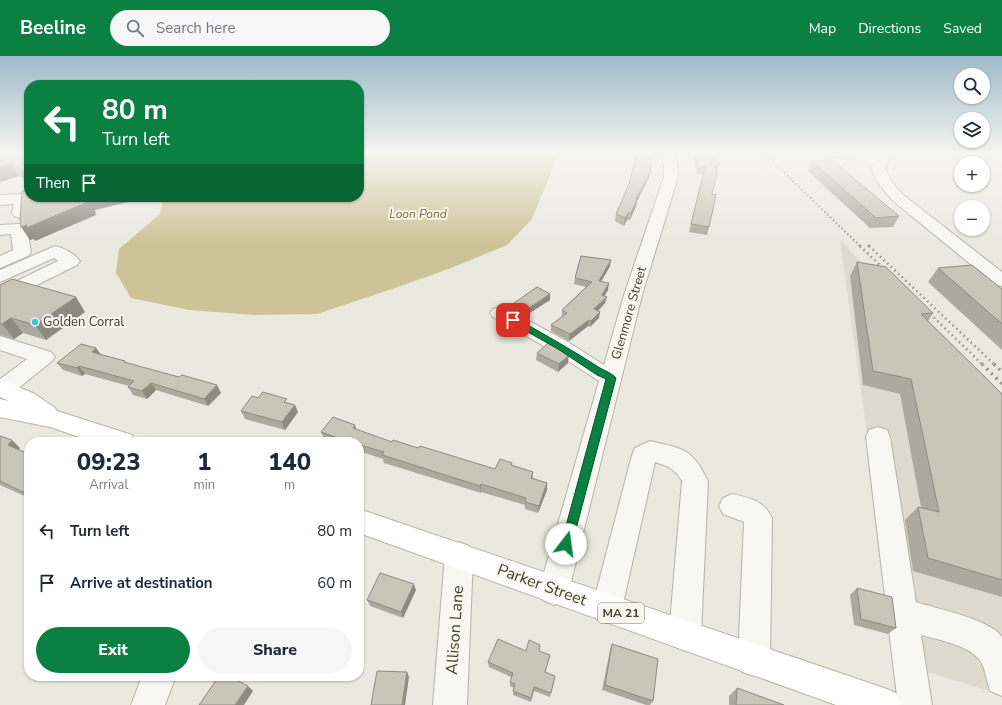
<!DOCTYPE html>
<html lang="en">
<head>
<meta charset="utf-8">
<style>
  body { margin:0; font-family:"Nunito Sans",sans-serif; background:#f6f6f7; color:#1f2937; height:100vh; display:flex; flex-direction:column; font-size:15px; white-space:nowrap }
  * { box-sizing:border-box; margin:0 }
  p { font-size:13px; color:#747a83 }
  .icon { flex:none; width:22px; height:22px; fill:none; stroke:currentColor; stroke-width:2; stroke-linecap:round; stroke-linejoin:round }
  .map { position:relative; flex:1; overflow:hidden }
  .sheet { position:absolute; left:24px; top:381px; width:340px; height:244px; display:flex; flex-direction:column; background:#fff; border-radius:16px; box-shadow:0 1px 3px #0004 }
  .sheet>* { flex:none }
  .hud { position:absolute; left:24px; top:24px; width:340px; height:122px; border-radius:16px; box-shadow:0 1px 3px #0004; background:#0b8043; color:#fff; overflow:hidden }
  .tools { position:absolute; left:954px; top:12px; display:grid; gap:8px }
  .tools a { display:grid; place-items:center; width:36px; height:36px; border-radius:50%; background:#fff; box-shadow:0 1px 3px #0004; font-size:20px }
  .pin { position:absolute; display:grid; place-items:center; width:34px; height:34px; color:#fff; margin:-17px; border-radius:8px; box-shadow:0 2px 6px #0006 }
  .me { position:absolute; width:44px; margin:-22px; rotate:15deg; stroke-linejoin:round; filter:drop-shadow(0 0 3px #0008) }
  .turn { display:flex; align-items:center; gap:14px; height:84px; padding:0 12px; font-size:18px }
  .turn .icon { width:52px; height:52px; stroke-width:2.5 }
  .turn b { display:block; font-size:28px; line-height:34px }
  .then { display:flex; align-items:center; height:38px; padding:0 12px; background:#0003; gap:8px; font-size:15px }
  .eta { display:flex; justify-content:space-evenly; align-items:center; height:68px; text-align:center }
  .eta b { font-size:24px; font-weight:800; line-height:28px }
  .cta { display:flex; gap:8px; margin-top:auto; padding:8px 12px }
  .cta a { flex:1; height:46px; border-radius:24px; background:#0b8043; color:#fff; font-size:16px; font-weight:800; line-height:46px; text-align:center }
  .cta a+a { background:#f6f6f7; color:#1f2937 }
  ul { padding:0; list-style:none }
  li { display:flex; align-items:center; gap:12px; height:52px; padding:0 12px }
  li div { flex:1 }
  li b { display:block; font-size:15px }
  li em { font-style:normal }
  header { display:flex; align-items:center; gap:24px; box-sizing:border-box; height:56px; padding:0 20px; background:#0b8043; color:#fff }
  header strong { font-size:19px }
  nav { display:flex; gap:22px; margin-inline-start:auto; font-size:14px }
  .search { width:280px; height:36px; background:#f6f6f7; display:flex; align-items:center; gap:10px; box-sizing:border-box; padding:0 14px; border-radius:22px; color:#747a83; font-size:15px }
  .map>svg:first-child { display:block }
  .built { fill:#dcdbce }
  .water { fill:#cdc398 }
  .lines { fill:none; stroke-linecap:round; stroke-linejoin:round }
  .minor-casing { stroke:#b5b3a5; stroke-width:2 }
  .major-casing { stroke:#b7b49e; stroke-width:2 }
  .minor { fill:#f8f8f3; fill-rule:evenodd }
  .major { fill:#fff; fill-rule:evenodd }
  .rail-far2 { stroke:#959378; stroke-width:2; stroke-dasharray:1.5 2.5; stroke-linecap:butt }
  .rail-far1 { stroke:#959378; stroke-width:2.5; stroke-dasharray:1.5 3.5; stroke-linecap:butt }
  .rail { stroke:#959378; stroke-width:3.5; stroke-dasharray:2 4.5; stroke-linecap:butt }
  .wall { fill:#acaa9d }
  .shaded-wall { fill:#8c8b80 }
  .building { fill:#c8c6b7; stroke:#8c8b80 }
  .route { fill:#0b8043; stroke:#07532c }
  .poi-dot { fill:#3ac5da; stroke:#f7f6f0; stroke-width:1.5 }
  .labels { text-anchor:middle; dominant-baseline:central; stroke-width:4; stroke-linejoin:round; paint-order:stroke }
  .far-water-label { font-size:12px; font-style:italic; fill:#7b6e2d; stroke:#f7f6f0 }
  .shield { fill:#f7f6f0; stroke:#797763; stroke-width:1 }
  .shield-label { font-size:12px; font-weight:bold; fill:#434127 }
  .street-label { font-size:13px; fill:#434127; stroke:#f7f6f0 }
  .poi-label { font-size:13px; fill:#434127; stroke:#f7f6f0; text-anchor:start }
  .near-street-label { font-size:16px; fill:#434127; stroke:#f7f6f0 }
</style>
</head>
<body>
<header>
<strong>Beeline</strong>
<div class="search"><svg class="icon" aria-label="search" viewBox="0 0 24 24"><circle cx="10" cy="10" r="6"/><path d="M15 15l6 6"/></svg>Search here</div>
<nav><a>Map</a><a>Directions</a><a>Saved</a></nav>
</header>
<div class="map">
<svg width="1002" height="649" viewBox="0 0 1002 649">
  <rect width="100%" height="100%" fill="#eae9e0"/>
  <path class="built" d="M840,184L1002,353V639L899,607Z"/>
  <path class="water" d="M359,97H559L532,163L507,189L454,211L392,233L317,258L255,259L189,254L131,242L116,217L119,193L160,158L163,141H359Z"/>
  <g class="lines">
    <defs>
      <g id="minor">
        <path d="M661,97H674L678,110V121L642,239L569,534L565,544L554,549L543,544L539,534L599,325L554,296L493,261L490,257L493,253L500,251L507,253L568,286L604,309L624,239L664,121V110Z"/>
        <path d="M840,97H861L877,101L880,97H892L885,113L891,125L902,138L1002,216V230L996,229L892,144L878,127L871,113L874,108L842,100Z"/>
        <path d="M22,138L27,140L30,143L28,157L26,160L20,162L14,160L12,157L14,148L0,149V139Z"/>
        <path d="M19,168L25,170L27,173L31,196L28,200L0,212V200L13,194L11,178L0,179V169Z"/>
        <path d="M55,190C64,192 75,198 80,205L77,209L7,244L0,246V233L58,205L54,202L0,226V214Z"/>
        <path d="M0,280L51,296L55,301L51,306L11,338L3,340L0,339V323L27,303L0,294Z"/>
        <path d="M878,371L887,374L890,381L916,546C937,553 990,563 1002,581V640L990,635C987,626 986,616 982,608C974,590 939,584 921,579L932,649H898L866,381L869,374Z"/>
        <path d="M650,385C684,393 692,392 708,425L701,579L696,590L685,595L674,590L669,579L682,425C675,413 668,410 655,406L622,552L618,563L607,567L596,563L592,552L632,399L635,392Z"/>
        <path d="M732,438C751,442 763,444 772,462L770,604L766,616L754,620L742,616L738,604L744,466L723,458L719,450L723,442Z"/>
        <path d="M459,486L469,490L473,499L467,649H433L445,499L449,490Z"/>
        <path d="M142,620H176L165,649H131Z"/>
      </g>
      <g id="major">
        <path d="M0,323L35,338L55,352L57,355L132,379L135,386H94L50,371L0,361V343L9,345L0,341Z"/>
        <path d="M359,453L884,632L896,637L901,649H836L359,477Z"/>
      </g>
    </defs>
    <use href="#minor" class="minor-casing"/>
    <use href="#major" class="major-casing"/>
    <use href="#minor" class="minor"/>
    <use href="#major" class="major"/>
    <g class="rail-far2">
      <path d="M764,97L861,191"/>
      <path d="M868,189L870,191"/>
    </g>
    <g class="rail-far1">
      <path d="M860,190L889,218"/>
      <path d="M869,190L995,309"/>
      <path d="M923,251L983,309"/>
    </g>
    <g class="rail">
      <path d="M982,308L1002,328"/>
      <path d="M994,308L1002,316"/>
    </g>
  </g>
  <g class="wall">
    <path d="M0,97H29V127L19,120Z"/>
    <path d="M633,97H649L650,117L648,123L637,145L636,150L630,164H627L624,170L615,165L616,158L629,128L635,107Z"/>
    <path d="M693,97H713L719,109L716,116L712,138L709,171L707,179L689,176L703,118H697Z"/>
    <path d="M817,97H846L844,102L824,103Z"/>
    <path d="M812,105L899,160L893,171L870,172L808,115Z"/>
    <path d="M857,206L933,257L928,265L1002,338V541L913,515L905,464L918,451H921L900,338L863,329L850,220Z"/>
    <path d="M610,210L601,225L608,234L604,240L605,247L598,255L599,262L590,271L588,270L569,285L551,275V269L562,261V254L586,231L574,228L575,222Z"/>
    <path d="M938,212L1002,233V294L928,226Z"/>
    <path d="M0,229L85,256L46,284L23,277L14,283L0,279Z"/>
    <path d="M550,238V244L525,260L514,253V247Z"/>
    <path d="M96,292L101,299L125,305L126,307L221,337L208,350L156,334L147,343L133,339L128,331L129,330L85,318L82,320L63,314L57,307Z"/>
    <path d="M537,297L568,307L558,316L536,304Z"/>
    <path d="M258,342L288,347L298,356L285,374L245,363L241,355Z"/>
    <path d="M357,374L392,386L418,392L495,413L512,407V409L533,416V422L547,427V434L538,457L525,453V449L481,436V437L384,407L383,403L362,396V397L359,396V386H331L324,383L321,376Z"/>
    <path d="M0,380L20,392L18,393L29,398V442L0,429Z"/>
    <path d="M857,532L896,572L888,578L854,569L850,539Z"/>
    <path d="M416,534L403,562L370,550L367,544Z"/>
    <path d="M612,588L653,645L650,649H646L602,634L610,594Z"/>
    <path d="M526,595H539L550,599L545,616L555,620L550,641L534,635L531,646L513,639L514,632L510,630V626L511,621L489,611L488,606Z"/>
    <path d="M737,632L784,649H729V640Z"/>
  </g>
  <g class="shaded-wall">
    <path d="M11,107L19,120L0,126V111Z"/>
    <path d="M650,117L648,123L637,145L636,150L630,164L631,157L636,143Z"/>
    <path d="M87,141H127L128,146L95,154L96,159L35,185L34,183L30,184L21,171L27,169Z"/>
    <path d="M628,157L627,164L624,170L625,162Z"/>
    <path d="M611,204L610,210L598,231L599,225Z"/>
    <path d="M609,227L608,234L601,245L602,239Z"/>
    <path d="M550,238V244L525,260L526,254Z"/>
    <path d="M76,241L85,256L46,284L35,269Z"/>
    <path d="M607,241L605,247L593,260L594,253Z"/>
    <path d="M600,256L599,262L590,271L591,265Z"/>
    <path d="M11,262L23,277L14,283L2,268Z"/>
    <path d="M589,264L588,270L569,285L570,278Z"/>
    <path d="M96,292L102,300L92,296Z"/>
    <path d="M569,299L568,307L558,316L559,308Z"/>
    <path d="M79,310L85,318L82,320L77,312Z"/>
    <path d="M151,327L156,334L147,343L142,335Z"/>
    <path d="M217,329L221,337L208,350L204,343Z"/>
    <path d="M295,349L298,356L285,374L282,366Z"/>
    <path d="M355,369L357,377L353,372Z"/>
    <path d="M12,384L20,392L15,396L8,389Z"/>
    <path d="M360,389L362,396V397L359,390Z"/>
    <path d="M547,427V434L538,457L539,450Z"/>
    <path d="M481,428V437L480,430Z"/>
    <path d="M29,430V441L23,436Z"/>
    <path d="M414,528L416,534L403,562L401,556Z"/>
    <path d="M407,616L409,621L405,649H402Z"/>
    <path d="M248,630L253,635L244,649H235Z"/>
  </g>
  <g class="building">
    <path d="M0,97L21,98L23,97H29V120L11,107L0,111Z"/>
    <path d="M635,97H649L651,106L650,117L636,143H637L631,157H628L625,162L616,158L629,128L636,101Z"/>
    <path d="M696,97H713L719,109H715L717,118L712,138L716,139L709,171L691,168L705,111H698Z"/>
    <path d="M832,104L899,160L876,162L812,105Z"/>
    <path d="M29,134V141H87L88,146L26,172L27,169L21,171L20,163L22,135Z"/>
    <path d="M581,200L611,204L599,225L609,227L602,239L607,241L594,253L600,256L591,265L589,264L570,278L551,269L567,257L562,254L592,226L575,222Z"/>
    <path d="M857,206L886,211L933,257L921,258L1002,338V524L928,502L918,451L939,456L911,323L873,315Z"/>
    <path d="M972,209L1002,233V268L938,212Z"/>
    <path d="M12,223L76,241L35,269L11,262L2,268H0V229Z"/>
    <path d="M537,231L550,238L526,254L514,247Z"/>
    <path d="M548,287L569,299L559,308L537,297Z"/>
    <path d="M81,288L96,292L92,296L125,305L124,306L179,321L182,319L217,329L204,343L151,327L142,335L128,331L134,325L79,310L77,312L57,307Z"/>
    <path d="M263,336L287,343L284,346L295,349L282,366L241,355L252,340L258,342Z"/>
    <path d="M333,361L355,369L353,372L392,386L393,384L418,392L420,390L495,413L500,403L512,407L511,409L533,416L531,422L547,427L539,450L525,446L526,442L481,428L480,430L382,399L384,396L360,389L359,390V386H349L321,376Z"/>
    <path d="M0,380L12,384L8,389L29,398V430L23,436L0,425Z"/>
    <path d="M380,517L414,528L401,556L367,544Z"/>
    <path d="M857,532L892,541L896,572L861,563Z"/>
    <path d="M498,583L526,595L529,584L540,589L539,595L550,599L545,616L555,620L551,637L534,631L531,642L513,635L515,628L510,626L513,617L488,606Z"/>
    <path d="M612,588L658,603L653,645L605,629Z"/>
    <path d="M377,615L407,616L402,649H371Z"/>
    <path d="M219,620H229L248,630L235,649H199Z"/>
    <path d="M737,632L784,649H736Z"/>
  </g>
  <linearGradient id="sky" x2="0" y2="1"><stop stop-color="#9dbac8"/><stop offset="0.52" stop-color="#f6f5f1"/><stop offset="1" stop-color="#f6f5f1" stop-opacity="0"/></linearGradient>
  <rect width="1002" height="188" fill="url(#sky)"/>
  <path class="route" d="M510,262H515C544,278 572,294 600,312C605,315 612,317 616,322L572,488L571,492L566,494L562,492L561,488L606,323L597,319L558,293L510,266Z"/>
  <circle class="poi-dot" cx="35" cy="266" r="4"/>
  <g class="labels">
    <g class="far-water-label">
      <text x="418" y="158">Loon Pond</text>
    </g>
    <rect class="shield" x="598" y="547" width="46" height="20" rx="3"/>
    <g class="shield-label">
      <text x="621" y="557">MA 21</text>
    </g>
    <g class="street-label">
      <text transform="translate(629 257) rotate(-74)">Glenmore Street</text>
    </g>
    <g class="poi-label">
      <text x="43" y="266">Golden Corral</text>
    </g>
    <g class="near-street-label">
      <text transform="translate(542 529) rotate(20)">Parker Street</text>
      <text transform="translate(455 574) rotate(-86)">Allison Lane</text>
    </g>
  </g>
</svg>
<div class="tools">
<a><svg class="icon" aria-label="search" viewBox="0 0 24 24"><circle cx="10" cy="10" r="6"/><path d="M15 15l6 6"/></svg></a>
<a><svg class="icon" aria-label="layers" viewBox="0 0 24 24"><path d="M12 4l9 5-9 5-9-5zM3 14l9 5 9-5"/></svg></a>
<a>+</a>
<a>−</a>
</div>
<div class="pin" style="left:513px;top:264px;background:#d93025"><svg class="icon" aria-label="arrive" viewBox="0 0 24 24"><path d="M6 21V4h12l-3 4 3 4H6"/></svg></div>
<svg class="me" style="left:566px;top:488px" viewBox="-20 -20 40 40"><circle r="19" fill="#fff"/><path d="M0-13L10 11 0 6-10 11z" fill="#0b8043"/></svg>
<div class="hud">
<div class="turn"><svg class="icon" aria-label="left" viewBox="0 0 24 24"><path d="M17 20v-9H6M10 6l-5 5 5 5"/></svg><div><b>80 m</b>Turn left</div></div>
<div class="then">Then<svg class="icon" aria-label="arrive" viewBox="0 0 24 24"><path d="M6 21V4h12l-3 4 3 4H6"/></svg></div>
</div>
<section class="sheet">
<div class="eta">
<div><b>09:23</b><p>Arrival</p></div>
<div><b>1</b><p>min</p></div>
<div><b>140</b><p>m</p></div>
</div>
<ul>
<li><svg class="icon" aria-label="left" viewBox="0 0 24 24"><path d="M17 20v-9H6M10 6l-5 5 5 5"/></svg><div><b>Turn left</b></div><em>80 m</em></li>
<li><svg class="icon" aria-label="arrive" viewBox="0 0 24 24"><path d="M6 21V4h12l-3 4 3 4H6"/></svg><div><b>Arrive at destination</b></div><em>60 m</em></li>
</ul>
<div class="cta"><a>Exit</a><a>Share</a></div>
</section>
</div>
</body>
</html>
